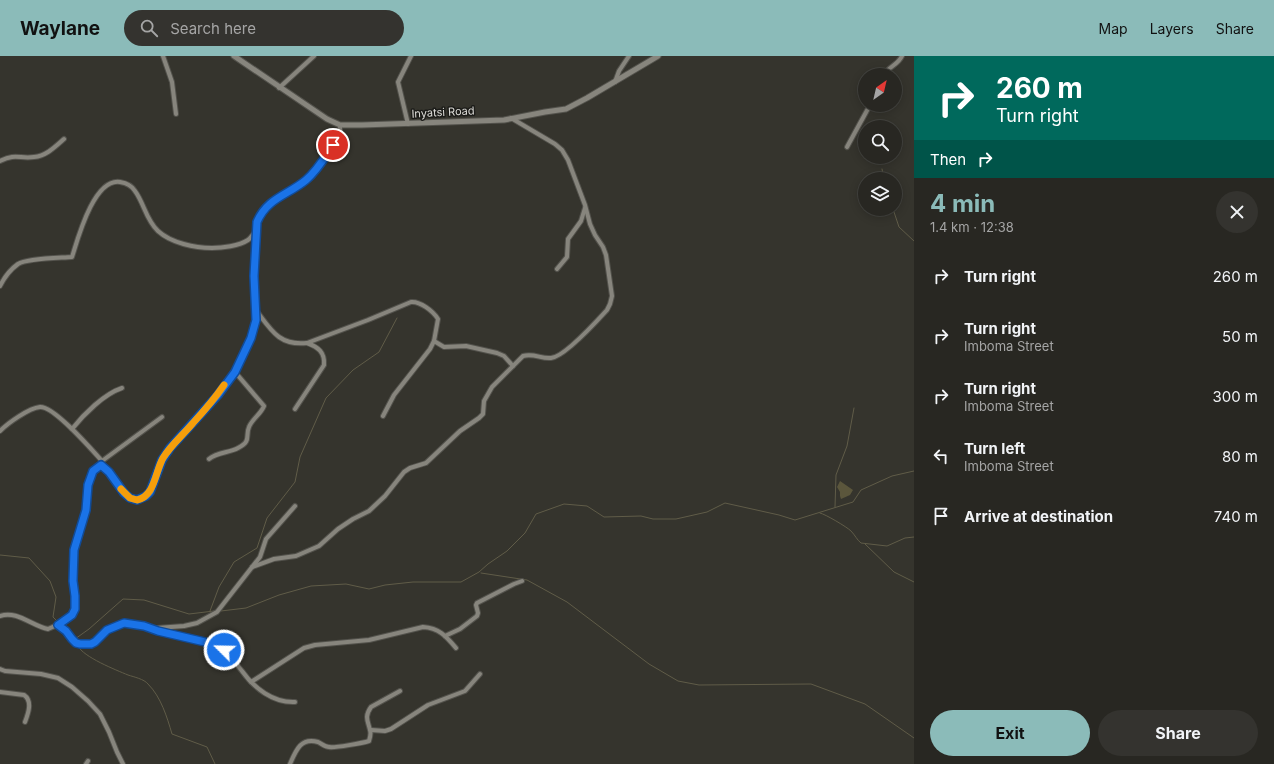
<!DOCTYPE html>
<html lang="en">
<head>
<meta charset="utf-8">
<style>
  body { margin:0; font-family:Inter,sans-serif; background:#34332f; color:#f1f3f6; height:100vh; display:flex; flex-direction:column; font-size:15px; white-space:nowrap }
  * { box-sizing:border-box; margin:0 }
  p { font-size:13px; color:#a5a5a5 }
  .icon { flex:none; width:22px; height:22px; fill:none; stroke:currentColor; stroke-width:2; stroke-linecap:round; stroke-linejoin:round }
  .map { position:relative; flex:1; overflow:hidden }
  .details { display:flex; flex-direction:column; background:#282722; width:360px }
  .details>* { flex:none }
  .banner { background:#00695c; color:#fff; overflow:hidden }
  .needle { width:26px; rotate:34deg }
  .buttons { position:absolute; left:858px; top:12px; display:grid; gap:8px }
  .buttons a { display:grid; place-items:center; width:44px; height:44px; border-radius:50%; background:#282722; box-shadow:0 2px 10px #0003,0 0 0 1px #444440; font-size:20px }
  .pin { position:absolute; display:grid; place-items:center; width:34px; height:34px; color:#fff; margin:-17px; border:2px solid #fff; border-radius:50%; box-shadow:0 1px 4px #0007 }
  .me { position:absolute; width:44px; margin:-22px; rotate:293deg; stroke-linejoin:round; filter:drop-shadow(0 0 3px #0008) }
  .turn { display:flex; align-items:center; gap:14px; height:84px; padding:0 16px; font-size:18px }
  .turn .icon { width:52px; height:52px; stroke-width:2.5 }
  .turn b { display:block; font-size:28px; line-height:34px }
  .then { display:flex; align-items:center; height:38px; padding:0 16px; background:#0003; gap:8px; font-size:15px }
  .round { display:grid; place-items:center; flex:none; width:42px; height:42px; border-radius:21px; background:#34332f }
  .head { display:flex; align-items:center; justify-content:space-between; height:68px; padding:0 16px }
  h1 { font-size:24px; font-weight:700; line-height:30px; color:#8bbbb9 }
  .button { display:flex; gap:8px; margin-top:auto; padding:8px 16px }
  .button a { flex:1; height:46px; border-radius:24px; background:#8bbbb9; color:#111; font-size:16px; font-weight:700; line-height:46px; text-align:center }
  .button a+a { background:#34332f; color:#f1f3f6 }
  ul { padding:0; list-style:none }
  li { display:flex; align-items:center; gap:12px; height:60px; padding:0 16px }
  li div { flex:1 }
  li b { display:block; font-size:15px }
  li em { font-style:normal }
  header { display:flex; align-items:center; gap:24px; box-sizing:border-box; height:56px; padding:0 20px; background:#8bbbb9; color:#111 }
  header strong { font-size:19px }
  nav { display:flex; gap:22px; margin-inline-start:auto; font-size:14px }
  .search { width:280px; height:36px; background:#34332f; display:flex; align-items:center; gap:10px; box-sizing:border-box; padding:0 14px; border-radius:22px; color:#a5a5a5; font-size:15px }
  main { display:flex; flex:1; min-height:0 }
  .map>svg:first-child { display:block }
  .green { fill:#5b563c }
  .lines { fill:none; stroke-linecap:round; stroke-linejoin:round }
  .stream { stroke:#605c48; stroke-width:1 }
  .minor-casing { stroke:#53524c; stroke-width:6 }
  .tertiary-casing { stroke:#53524c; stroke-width:7 }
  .minor { stroke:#87857d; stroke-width:4 }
  .tertiary { stroke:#87857d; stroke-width:5 }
  .route-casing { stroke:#114b97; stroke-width:10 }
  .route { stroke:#1a73e8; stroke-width:7 }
  .slow { stroke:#f59e0b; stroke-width:7 }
  .labels { text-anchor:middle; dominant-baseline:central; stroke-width:3; stroke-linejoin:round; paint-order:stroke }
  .street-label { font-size:11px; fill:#dfdeda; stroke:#1c1c19 }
</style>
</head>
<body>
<header>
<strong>Waylane</strong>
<div class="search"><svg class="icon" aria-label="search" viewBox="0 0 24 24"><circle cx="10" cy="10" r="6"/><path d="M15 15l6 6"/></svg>Search here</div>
<nav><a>Map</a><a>Layers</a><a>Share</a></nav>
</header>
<main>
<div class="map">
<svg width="914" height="708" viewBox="0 0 914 708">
  <rect width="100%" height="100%" fill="#35342d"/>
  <path class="green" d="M840,425L853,434L850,439L841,443L840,440V436L837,431Z"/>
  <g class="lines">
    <g class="stream">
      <path d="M882,113L884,123"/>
      <path d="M893,153L899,171L914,185"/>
      <path d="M835,451L836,419L847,390L854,352"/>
      <path d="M820,457C825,458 847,471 851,475C855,479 857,484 861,487L887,490L905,482L914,481"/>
      <path d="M865,488L894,516L914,526"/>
      <path d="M0,499L29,502L50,525L56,541L53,561L58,566"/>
      <path d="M481,517L527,524L567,546L649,608L678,625L699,629L811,628L865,648L914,682"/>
      <path d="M210,555L219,531L234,506L257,492L267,462L295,426L300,401L326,342L353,314L379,296L397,262"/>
      <path d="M221,555L246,552L279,539L311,530L346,528L369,533L385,529L413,526H461L479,516L488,508L507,495L525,477L536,458L564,448L587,450L604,461L641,460L653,463H676L707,456L725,447L779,459L795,464L853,446L861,434L892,420L914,415"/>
      <path d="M66,574L76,585"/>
      <path d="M75,583L89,573L123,543L144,544L189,558L214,555"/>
      <path d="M78,590C83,601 116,614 128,619C134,621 144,623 148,628C161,641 167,661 172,678L207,691L215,708"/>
    </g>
    <defs>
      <g id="minor">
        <path d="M163,0L172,26L176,58"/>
        <path d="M884,19C889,10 898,9 902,0"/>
        <path d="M615,26L619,15L629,0"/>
        <path d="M279,32L314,0"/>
        <path d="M408,68L398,26L411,0"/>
        <path d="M847,91L870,49"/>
        <path d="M0,105C16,97 19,103 34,101C46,100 55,91 64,83"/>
        <path d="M557,213L567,201L568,183L581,165L585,152"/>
        <path d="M0,230C4,222 11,213 18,208C28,202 59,202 72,201C78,182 94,122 120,126C126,127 132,130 135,135C144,147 146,164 158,175C171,187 195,192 212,192C222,192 239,190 248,184C251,182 253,178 256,175"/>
        <path d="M256,254C271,274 279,290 307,287L368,264L411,246C420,245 433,255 438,263L434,285L430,293L394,339L383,360"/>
        <path d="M434,285L444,291L466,290L497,297L504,300L513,310"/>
        <path d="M295,353L324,309C325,296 318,291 307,287"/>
        <path d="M72,373C84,358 104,338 122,332"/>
        <path d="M0,375C8,367 29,352 40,351C54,350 92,394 102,405"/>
        <path d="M209,403C217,396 229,397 238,392C252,385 245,380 249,371C252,363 261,358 264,350L235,316"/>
        <path d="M102,407V405L162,361"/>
        <path d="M101,409C116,419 119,438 137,444L142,443L150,436L162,404L169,392L217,339L235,316L251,282L256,264L254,220L257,166L260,158L264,152L272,146L306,124L320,109L340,79V69"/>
        <path d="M252,511L274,503L296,500L319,490L338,473L353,463L369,455L385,440L404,416L410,412L426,407L460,375L479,362L483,358L484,345L492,331L523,300C534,297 541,303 551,302C564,301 597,265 607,254L610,248L612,240L606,199L603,191L595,179L590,168L585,149L568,104L562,94L555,88L511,62"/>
        <path d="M0,560C17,554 32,570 48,573L64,566L72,559L75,553L73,525L74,494L86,453L88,429L93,415L101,409"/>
        <path d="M58,569C66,575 72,587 81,588C94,590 95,584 104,577C109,573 116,569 123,567C134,564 150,573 161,576C181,582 203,583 222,593C231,598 235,607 242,615C254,632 273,647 295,646"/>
        <path d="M154,573L157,572L184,570L197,567L217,556L260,501L266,483L295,450"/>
        <path d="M445,580L460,573L477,560L478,557L476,549L477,547L514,528L522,525"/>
        <path d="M0,613L5,615L41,618L58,622L72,631L88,645L100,658L109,676L117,696L123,708"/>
        <path d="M251,626L304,592L315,589L369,584L423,571C439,572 446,580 456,592"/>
        <path d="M0,636L24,639C33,645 28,658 25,666"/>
        <path d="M371,674L385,675L391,673L428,649L465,635L480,618"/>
        <path d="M86,708L88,705"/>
        <path d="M290,708C296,694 301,681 318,686C322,688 325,691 329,691C335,692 363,687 369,685C370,682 371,677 370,674C368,665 364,661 371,651L400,635"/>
      </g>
      <path id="tertiary" d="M234,0L327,63L340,69H362L504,64L545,56L566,53L587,42L658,0"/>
    </defs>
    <use href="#minor" class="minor-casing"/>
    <use href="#tertiary" class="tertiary-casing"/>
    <use href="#minor" class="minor"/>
    <use href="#tertiary" class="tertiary"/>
  </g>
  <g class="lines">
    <defs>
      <path id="route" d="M224,594L205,586L158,575L144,570L124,567L107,574L95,586L91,588H80L76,587L72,583L66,575L58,569L72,559L75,553V540L73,525L74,494L86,454L88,429L93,415L101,409L109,416L124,437L130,442L137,444L146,440L150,436L162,404L170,392L218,339L235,316L251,282L256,264L254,220L257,166C267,142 288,139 306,124C318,114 325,101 333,89"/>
    </defs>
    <use href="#route" class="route-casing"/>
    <use href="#route" class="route"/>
    <path class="slow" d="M121,433L130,442L137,444C155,440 155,416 163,402C171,389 183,379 193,367C204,355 215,342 224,329"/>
  </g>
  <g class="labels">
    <g class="street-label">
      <text transform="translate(443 56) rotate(-3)">Inyatsi Road</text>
    </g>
  </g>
</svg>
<div class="buttons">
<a><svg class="needle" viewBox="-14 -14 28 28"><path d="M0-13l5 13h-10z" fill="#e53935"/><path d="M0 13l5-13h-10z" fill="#a5a5a5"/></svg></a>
<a><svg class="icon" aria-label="search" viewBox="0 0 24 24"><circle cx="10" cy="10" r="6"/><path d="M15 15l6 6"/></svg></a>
<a><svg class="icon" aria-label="layers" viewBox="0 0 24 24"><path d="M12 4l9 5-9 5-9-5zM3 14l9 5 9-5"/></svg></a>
</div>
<div class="pin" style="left:333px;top:89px;background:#d93025"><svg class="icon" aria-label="arrive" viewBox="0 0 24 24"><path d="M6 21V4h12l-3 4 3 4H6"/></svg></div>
<svg class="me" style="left:224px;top:594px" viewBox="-20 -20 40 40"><circle r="17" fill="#1a73e8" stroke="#fff" stroke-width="3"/><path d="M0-11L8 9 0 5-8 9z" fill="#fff"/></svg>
</div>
<section class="details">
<div class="banner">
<div class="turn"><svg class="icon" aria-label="right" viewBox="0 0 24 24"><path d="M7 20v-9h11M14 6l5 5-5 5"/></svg><div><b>260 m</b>Turn right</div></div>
<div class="then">Then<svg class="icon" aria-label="right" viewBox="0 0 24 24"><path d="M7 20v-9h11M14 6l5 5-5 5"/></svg></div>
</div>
<div class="head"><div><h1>4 min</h1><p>1.4 km · 12:38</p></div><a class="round"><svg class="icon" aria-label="close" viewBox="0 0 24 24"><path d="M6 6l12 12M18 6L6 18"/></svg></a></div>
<ul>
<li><svg class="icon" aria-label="right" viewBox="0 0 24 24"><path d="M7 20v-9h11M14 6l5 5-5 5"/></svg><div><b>Turn right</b></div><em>260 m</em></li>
<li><svg class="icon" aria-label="right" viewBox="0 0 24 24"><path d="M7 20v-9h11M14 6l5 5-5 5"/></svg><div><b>Turn right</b><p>Imboma Street</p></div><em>50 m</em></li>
<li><svg class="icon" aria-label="right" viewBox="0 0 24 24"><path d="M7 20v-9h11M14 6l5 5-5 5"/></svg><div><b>Turn right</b><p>Imboma Street</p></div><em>300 m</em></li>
<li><svg class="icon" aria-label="left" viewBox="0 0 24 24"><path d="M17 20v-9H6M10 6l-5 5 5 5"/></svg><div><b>Turn left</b><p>Imboma Street</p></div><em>80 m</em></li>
<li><svg class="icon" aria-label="arrive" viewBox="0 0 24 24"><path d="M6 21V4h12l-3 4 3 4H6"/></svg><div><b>Arrive at destination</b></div><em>740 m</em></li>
</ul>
<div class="button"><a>Exit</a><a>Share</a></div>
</section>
</main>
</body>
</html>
